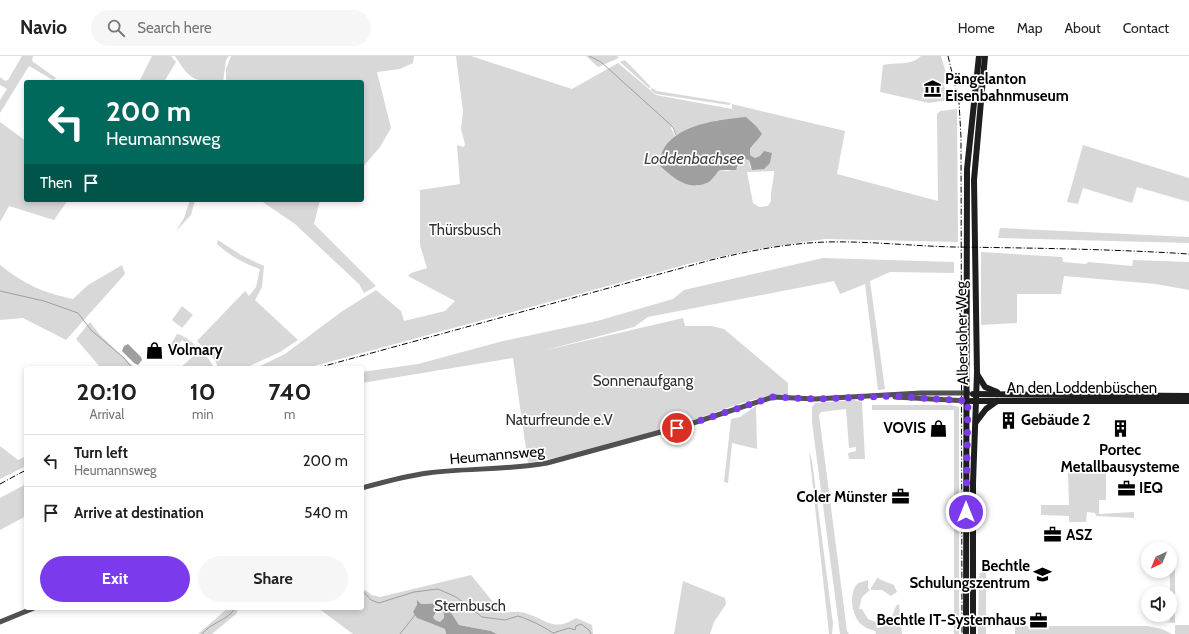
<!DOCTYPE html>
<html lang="en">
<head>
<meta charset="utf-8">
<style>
  body { margin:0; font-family:Cabin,sans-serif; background:#f6f6f6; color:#222; height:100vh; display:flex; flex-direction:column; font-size:15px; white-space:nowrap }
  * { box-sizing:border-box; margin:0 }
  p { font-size:13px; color:#767676 }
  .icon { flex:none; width:22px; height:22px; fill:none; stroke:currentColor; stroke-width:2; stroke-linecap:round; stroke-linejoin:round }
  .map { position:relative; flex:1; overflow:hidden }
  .details { position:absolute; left:24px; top:310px; width:340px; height:244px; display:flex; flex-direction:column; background:#fff; border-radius:4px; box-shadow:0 2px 6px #0003 }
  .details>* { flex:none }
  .guide { position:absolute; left:24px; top:24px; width:340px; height:122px; border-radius:4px; box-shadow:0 2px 6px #0003; background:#00695c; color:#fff; overflow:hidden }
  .needle { width:26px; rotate:223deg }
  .buttons { position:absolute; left:1141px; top:486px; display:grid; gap:8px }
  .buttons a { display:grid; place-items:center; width:36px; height:36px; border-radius:50%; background:#fff; box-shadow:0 2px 6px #0003; font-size:20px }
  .pin { position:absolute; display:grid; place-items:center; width:34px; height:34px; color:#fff; margin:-17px; border:2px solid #fff; border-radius:50%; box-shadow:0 1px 4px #0007 }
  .me { position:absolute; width:44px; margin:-22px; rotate:0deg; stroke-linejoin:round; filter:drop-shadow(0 0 3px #0008) }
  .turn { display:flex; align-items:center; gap:14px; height:84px; padding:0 16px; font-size:18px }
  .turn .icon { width:52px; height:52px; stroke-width:2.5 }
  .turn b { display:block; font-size:28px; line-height:34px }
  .then { display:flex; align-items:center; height:38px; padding:0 16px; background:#0003; gap:8px; font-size:15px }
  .eta { display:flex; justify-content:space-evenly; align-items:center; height:68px; text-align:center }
  .eta b { font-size:24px; font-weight:700; line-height:28px }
  .cta { display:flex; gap:8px; margin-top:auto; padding:8px 16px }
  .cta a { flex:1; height:46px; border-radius:24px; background:#7c3aed; color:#fff; font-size:16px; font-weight:700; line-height:46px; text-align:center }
  .cta a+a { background:#f6f6f6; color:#222 }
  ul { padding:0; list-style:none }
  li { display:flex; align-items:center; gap:12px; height:52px; padding:0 16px; border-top:1px solid #e0e0e0 }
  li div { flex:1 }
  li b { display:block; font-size:15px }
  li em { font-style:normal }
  header { display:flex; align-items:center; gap:24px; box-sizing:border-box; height:56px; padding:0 20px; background:#fff; border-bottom:1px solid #e0e0e0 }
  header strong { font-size:19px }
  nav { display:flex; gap:22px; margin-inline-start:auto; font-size:14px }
  .search { width:280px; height:36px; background:#f6f6f6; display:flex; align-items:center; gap:10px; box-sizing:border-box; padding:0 14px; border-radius:22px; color:#767676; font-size:15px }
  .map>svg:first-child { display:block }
  .green { fill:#d8d8d8; fill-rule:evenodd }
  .water { fill:#9f9f9f; fill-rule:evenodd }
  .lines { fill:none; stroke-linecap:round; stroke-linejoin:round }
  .stream { stroke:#9f9f9f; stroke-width:1 }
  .tertiary { stroke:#515151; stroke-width:5 }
  .secondary { stroke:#1e1e1e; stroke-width:6 }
  .rail { stroke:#000; stroke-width:1; stroke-dasharray:6 2 1 2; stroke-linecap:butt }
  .route { stroke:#7c3aed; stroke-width:7; stroke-dasharray:0 12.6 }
  .labels { text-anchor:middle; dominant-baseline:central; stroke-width:3.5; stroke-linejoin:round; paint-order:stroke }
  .poi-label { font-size:15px; font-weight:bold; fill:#000; stroke:#fff; text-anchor:start }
  .park-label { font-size:15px; fill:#2f2f2f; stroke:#fff }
  .street-label { font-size:15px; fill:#000; stroke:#fff }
  .water-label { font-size:16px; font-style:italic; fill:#404040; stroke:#fff }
</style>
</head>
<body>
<header>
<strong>Navio</strong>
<div class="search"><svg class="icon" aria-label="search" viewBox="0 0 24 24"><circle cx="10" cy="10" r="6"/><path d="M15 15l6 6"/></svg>Search here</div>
<nav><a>Home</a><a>Map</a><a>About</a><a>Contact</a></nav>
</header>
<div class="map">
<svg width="1189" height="578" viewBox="0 0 1189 578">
  <rect width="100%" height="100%" fill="#fff"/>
  <g class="green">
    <path d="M22,0H33L32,5L56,22L53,24L29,10L0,57V44L7,33L0,29V21L5,25L8,24Z"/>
    <path d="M152,0H171L176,6L164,26H139Z"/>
    <path d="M175,0H229L226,4L223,26C194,26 190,24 175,0Z"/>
    <path d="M231,0H414L413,7L400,13L377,16L391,72L380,91L362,112V26H226V13Z"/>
    <path d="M456,0H471L572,33L618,7L656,39L732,53V48L845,75L837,118L938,145L937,58L940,55L957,53L958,186L825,183L751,194L688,208L307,312H256L285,298L341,256L376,234L401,255L404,265L445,255L455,245L408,220L411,217L427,212L420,189V134L460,128L457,89L464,91L465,88L461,73L463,55ZM673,69L676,79L693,73L756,86L750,94V99L755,102L772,97L770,107L750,112L749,104L744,103L739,106L738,112L728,115L720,114L707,127L696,130L669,85L675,80L671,72ZM774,115C774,126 770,135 771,145L768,150L759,151L753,147L747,116Z"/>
    <path d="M586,0H617L619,2L598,11Z"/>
    <path d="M921,0H941L948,24L943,27L949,44L929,47L880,36L883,9C896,6 911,10 921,0Z"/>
    <path d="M625,4L650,30L651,31L649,32L620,6Z"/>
    <path d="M652,32L657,35L731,47L729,49L656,38L651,34Z"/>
    <path d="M0,66L26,85V144H68L54,164L9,150L0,166Z"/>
    <path d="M1083,89L1189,122V146L1137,131L1132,147L1083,132L1078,148L1067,146Z"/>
    <path d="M190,144H195L191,159L176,175L184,162Z"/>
    <path d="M260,144H320L314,168L376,230L364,237L359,228L295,168Z"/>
    <path d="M1000,172L1189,181V187L998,182Z"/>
    <path d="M218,184L241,199L264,210L262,231L255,244L298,284L280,296L245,312H218L216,306L197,285L245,235L249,240L256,231L260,213C243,207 230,200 217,188Z"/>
    <path d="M981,196L1062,201L1063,206L1086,208L1088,206L1132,210L1133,204L1189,206V234L1156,228L1064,220L1061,238H1017V267L981,269Z"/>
    <path d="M823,202L954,206V217L890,216L870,225L885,333L878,334L865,228L840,238L834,225L648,261L634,271L542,295L683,262L685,270H712L724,273L788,327V338C755,339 722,355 690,365C636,382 583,398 528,407L513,302L362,327V316L418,308L503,285L597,265L673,243L684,234Z"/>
    <path d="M0,209C26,229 41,236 73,243L88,229L122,209L125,218L66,284L23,262L0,264Z"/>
    <path d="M182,250L193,259L182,272L172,264Z"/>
    <path d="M90,266L100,279L135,312H101L76,283Z"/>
    <path d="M177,278C188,280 210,301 214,312H180L197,297L182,284L179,288L183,292L174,300L170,290Z"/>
    <path d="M854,344L862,346L865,403H849L848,397L856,395V391L849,392L846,353L821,356L819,359L847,575L849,578H840L812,366V351L815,347Z"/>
    <path d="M872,349H951L959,351V578H954V354H872Z"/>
    <path d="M756,350L757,393L732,387L728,427L724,426L731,363L740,361Z"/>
    <path d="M0,390L18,404L26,400V410L0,423Z"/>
    <path d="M809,395L812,405L833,568L832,578H829Z"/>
    <path d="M1068,415L1106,416V444H1099V458L1134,456V462L1096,460L1095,457L1087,456L1086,466H1069V460L1041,459V449H1069Z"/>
    <path d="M26,428V460L0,474V442Z"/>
    <path d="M1170,511H1175V539L1170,537Z"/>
    <path d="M986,514V578H978L979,521L980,517Z"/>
    <path d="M471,519L502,557C508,557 515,555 520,556C545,560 550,578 576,562L592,569L593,578H497L491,575L459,569L450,555L442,547L420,548L417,545V562L445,573L446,578H353L318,552H362V532L372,539L380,541Z"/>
    <path d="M878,521L879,523L894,529L897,536L891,540L882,534H871V532Z"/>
    <path d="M868,524V532L870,534L862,541L859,553H862L868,563L876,566L877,572H879L890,567L887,564L891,563L896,550L899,548L902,578H876L875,575C869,573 863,571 859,566C851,556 849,536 858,527Z"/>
    <path d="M683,525L725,542L726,548L714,566L710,578H674Z"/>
    <path d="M1173,541H1175V567L1166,566L1170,565V542Z"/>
    <path d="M228,552H239L236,558L212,578H198Z"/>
    <circle cx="439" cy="560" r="6"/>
    <rect x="1175" y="569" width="14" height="9"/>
    <path d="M1015,570H1147L1162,573L1172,578H1015Z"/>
  </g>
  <g class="water">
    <path d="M746,61L756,70L762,78L750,93V99L755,102L760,100L764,95L772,97L770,107L764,113L752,114L749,104L744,103L739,106L736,114H720C716,117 712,125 707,127C687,135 674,122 660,110C659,70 716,64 746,61Z"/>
    <path d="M128,288L141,301L142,304L138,309L134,307L122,295L124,290Z"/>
    <path d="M417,544L421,548L442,547L450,555L459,569L491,575L497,578H446L445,573L417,562L413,556L417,549ZM437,554H440L444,557V562L440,566L435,564L433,561Z"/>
  </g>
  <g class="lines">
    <g class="stream">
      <path d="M589,0L601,6L673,71L676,79"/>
      <path d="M0,235L44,245L78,257L91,274L124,302L132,312"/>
      <path d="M362,534L371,544L379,547L414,536L438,533L456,541L482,561L505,564L518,560C530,564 541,569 553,577L569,572L575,574L576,570L581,568L589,574L591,578"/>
      <path d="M202,578C211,566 228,565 235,552"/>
      <path d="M400,578L415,559"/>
    </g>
    <g class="tertiary">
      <path d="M895,341L968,345"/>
      <path d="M362,432C384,426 405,420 428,417C468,412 508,414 547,407L690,368L773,341L815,343L921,337H968"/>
      <path d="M0,566L34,552"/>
    </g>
    <g class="secondary">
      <path d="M977,318L985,331L997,336"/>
      <path d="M973,338L1189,340"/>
      <path d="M971,345H1189"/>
      <path d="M976,366L986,353L997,345"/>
      <path d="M966,578L967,113L979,0"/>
      <path d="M973,578V427L977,317L974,124L985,0"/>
    </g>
    <g class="rail">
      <path d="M948,0L959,46L961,81L962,578"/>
      <path d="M317,312L711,204C749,195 788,187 827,186C869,185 911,190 954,191C1032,192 1111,193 1189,198"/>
      <path d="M0,428L26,414"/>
    </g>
  </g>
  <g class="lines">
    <path class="route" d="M677,372L773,341L815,343L890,340L968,345L966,456"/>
  </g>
  <defs>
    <symbol id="museum-bare" viewBox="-9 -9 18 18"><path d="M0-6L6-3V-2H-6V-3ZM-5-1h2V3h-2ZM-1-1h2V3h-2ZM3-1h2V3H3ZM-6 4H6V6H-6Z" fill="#000" stroke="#fff" stroke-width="2.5" paint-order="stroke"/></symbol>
    <symbol id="shop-bare" viewBox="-9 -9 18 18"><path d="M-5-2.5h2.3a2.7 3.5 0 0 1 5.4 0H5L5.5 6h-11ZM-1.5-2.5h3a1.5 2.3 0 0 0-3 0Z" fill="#000" stroke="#fff" stroke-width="2.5" paint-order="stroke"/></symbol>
    <symbol id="building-bare" viewBox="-9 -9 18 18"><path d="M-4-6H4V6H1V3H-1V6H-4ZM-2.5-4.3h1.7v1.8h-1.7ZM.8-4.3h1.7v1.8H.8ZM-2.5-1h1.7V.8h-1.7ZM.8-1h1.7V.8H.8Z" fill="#000" stroke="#fff" stroke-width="2.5" paint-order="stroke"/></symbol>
    <symbol id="office-bare" viewBox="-9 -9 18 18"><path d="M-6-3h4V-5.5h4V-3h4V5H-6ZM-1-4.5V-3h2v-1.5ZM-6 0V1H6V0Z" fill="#000" stroke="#fff" stroke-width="2.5" paint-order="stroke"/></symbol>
    <symbol id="school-bare" viewBox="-9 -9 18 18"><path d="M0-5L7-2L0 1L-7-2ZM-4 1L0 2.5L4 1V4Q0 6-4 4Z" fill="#000" stroke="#fff" stroke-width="2.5" paint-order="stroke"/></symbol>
  </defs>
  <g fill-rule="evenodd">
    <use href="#museum-bare" x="920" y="20" width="25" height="25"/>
    <use href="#shop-bare" x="142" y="282" width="25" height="25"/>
    <use href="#building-bare" x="996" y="352" width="25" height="25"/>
    <use href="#shop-bare" x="926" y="360" width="25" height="25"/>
    <use href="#building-bare" x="1108" y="360" width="25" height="25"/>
    <use href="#office-bare" x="1114" y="420" width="25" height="25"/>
    <use href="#office-bare" x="888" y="428" width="25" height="25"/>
    <use href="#office-bare" x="1040" y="466" width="25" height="25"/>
    <use href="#school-bare" x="1030" y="506" width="25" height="25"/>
    <use href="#office-bare" x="1026" y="552" width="25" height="25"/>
  </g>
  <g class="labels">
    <g class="poi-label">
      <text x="945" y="23">Pängelanton<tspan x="945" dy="17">Eisenbahnmuseum</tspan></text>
      <text x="168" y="294">Volmary</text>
      <text x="1021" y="364">Gebäude 2</text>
      <text x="926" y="372" text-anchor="end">VOVIS</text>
      <text x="1120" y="394" text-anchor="middle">Portec<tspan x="1120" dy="17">Metallbausysteme</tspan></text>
      <text x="1139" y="432">IEQ</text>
      <text x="887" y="441" text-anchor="end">Coler Münster</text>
      <text x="1066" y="479">ASZ</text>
      <text x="1030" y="510" text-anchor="end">Bechtle<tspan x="1030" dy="17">Schulungszentrum</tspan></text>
      <text x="1026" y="564" text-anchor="end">Bechtle IT-Systemhaus</text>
    </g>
    <g class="park-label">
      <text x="465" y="174">Thürsbusch</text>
      <text x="643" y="325">Sonnenaufgang</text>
      <text x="559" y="364">Naturfreunde e.V</text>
      <text x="470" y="550">Sternbusch</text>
    </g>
    <g class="street-label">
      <text transform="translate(962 277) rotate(-91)">Albersloher Weg</text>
      <text x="1082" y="332">An den Loddenbüschen</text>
      <text transform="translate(497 399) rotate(-5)">Heumannsweg</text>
    </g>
    <g class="water-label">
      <text x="694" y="102">Loddenbachsee</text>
    </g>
  </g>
</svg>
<div class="buttons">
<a><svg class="needle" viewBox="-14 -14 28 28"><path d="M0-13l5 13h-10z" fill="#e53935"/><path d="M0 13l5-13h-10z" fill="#767676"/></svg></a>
<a><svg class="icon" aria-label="sound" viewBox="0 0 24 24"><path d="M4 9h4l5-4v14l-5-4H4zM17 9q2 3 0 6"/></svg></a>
</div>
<div class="pin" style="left:677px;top:372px;background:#d93025"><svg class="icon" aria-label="arrive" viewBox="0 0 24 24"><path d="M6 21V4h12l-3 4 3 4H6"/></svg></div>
<svg class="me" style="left:966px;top:456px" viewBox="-20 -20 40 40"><circle r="17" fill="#7c3aed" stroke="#fff" stroke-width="3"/><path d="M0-11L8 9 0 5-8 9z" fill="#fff"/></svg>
<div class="guide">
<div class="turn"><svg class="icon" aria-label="left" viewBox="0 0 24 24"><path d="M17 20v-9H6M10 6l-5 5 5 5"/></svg><div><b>200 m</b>Heumannsweg</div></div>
<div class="then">Then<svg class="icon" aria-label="arrive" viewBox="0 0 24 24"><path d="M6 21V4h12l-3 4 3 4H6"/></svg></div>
</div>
<section class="details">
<div class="eta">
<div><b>20:10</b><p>Arrival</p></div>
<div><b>10</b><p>min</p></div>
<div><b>740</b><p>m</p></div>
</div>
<ul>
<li><svg class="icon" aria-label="left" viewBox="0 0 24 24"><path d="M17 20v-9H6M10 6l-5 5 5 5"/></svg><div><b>Turn left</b><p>Heumannsweg</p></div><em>200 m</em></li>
<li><svg class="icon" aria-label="arrive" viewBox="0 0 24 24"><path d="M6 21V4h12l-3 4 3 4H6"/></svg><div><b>Arrive at destination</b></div><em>540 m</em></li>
</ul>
<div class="cta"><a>Exit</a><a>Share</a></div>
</section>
</div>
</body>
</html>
